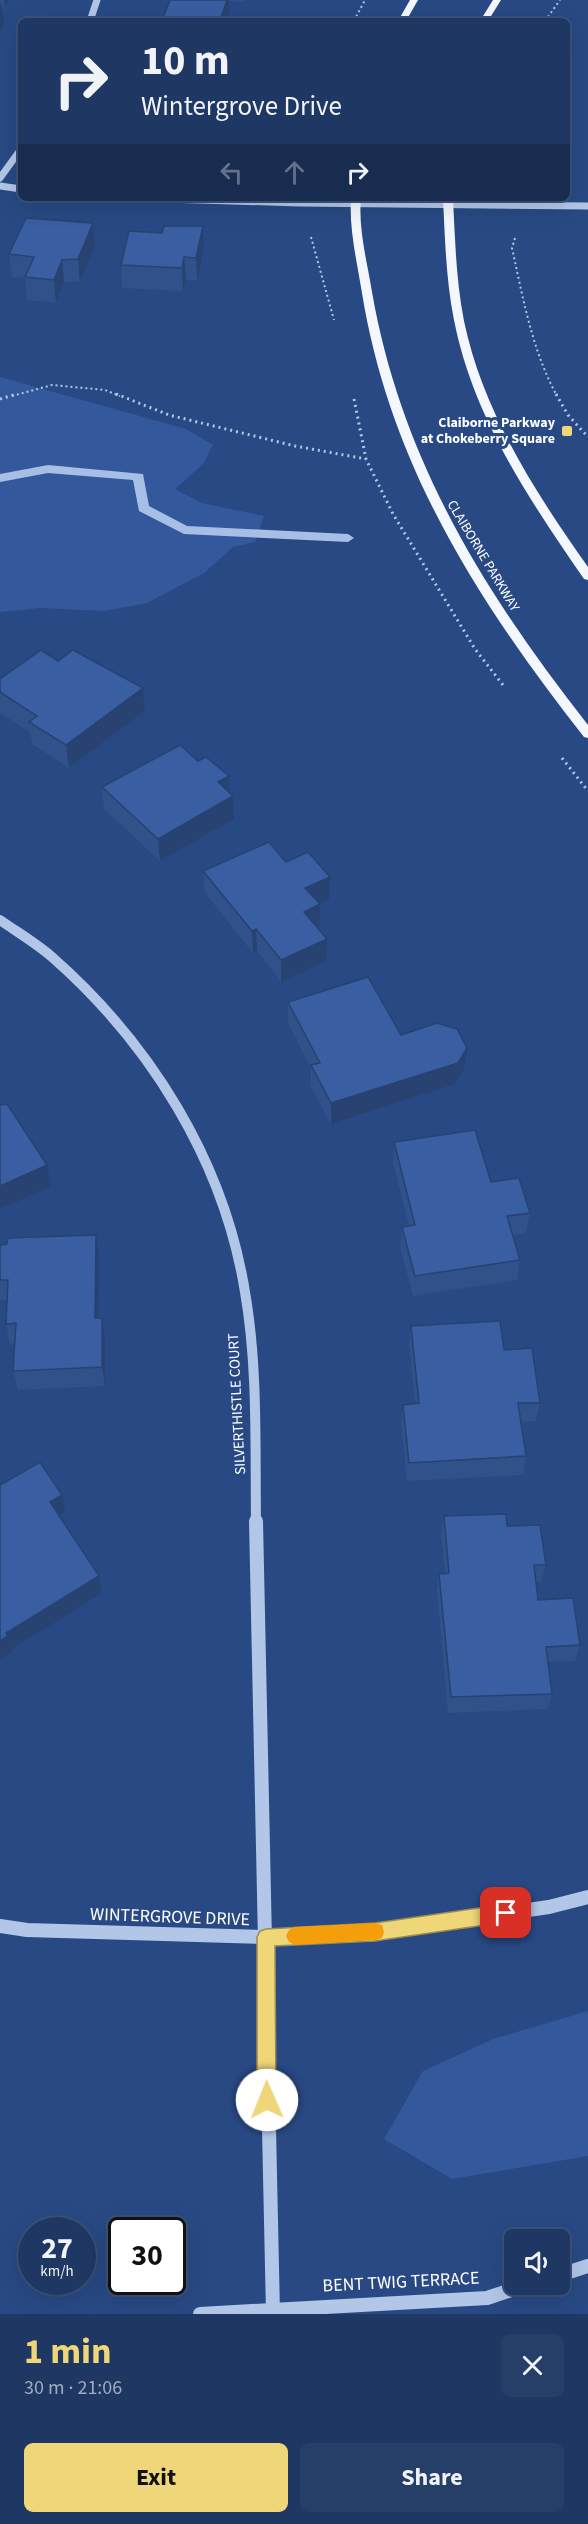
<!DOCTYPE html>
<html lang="en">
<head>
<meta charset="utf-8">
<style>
  body { margin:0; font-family:"Source Sans 3",sans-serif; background:#263f69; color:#f1f3f6; height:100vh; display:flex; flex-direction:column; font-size:22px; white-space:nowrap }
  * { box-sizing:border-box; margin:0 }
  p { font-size:20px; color:#a1acbe }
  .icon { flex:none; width:33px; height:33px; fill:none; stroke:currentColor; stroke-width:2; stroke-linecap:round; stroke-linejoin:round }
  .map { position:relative; height:2314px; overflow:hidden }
  .panel { display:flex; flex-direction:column; background:#1e3763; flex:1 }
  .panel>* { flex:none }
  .banner { position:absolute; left:18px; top:18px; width:552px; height:183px; border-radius:9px; box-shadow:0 6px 24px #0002,0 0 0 2px #3c5178; background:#1e3763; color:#f1f3f6; overflow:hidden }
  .tools { position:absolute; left:504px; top:2229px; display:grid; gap:12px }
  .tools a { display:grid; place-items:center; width:66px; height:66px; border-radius:9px; background:#1e3763; box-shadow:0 6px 24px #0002,0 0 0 2px #3c5178; font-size:30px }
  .speed { position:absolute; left:18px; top:2217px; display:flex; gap:12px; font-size:30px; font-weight:700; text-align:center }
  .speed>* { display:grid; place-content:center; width:78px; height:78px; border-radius:50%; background:#1e3763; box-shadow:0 6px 24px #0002,0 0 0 2px #3c5178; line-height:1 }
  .speed small { font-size:15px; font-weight:400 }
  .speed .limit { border:3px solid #111; border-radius:9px; background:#fff; color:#111 }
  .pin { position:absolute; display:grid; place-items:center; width:51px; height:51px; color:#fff; margin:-26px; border-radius:12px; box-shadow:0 3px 9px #0006 }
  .me { position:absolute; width:66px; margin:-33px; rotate:359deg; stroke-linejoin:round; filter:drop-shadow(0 0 4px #0008) }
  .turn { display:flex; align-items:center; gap:21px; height:126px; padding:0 24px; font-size:27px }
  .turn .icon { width:78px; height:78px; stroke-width:2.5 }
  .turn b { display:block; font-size:42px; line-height:51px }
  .lanes { display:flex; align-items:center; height:57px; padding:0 24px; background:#0003; justify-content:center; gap:30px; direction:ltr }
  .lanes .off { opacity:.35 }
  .round { display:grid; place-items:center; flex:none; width:63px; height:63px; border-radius:9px; background:#263f69 }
  .head { display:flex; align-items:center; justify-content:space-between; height:102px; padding:0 24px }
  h1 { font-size:36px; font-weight:700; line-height:45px; color:#efd678 }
  .action { display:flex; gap:12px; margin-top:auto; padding:12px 24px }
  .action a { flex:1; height:69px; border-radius:9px; background:#efd678; color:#111; font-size:24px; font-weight:700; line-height:69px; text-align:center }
  .action a+a { background:#263f69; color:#f1f3f6 }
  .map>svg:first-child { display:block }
  .green { fill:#33599c }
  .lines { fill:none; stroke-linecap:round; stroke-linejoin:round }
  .stream { fill:#a7bfe7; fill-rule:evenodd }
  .path-far1 { stroke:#b2c6e7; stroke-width:2; stroke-dasharray:2 3; stroke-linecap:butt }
  .path { stroke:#b2c6e7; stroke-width:3; stroke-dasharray:2 4; stroke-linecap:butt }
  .minor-far2 { stroke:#b2c6e7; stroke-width:7 }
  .minor-far1 { stroke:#b2c6e7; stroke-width:10 }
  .minor { stroke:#b2c6e7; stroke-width:14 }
  .major { fill:#f4f7fe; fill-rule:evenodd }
  .wall { fill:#31518a }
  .shaded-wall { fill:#284271 }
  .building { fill:#395ea1; stroke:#284271; stroke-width:1.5 }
  .route { fill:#efd678; stroke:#9b8b4e; stroke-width:1.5 }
  .slow { fill:#f59e0b }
  .poi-dot { fill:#efd678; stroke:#284984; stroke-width:2 }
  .labels { text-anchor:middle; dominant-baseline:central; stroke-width:6; stroke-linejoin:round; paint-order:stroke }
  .far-poi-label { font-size:14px; font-weight:bold; fill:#fff; stroke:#284984; text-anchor:end }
  .far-street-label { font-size:14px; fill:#fff; stroke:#284984 }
  .street-label { font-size:15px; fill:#fff; stroke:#284984 }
  .near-street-label { font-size:18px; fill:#fff; stroke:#284984 }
</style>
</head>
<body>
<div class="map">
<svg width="588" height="2314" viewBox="0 0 588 2314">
  <rect width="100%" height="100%" fill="#284984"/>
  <g class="green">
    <path d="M0,377L186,429L213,445L203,464L175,489L202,503L264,516L255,542L233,547L204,573L147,603L104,611L40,608L0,612Z"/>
    <path d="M588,2011V2156L452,2179L384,2139L423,2071L493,2039Z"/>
  </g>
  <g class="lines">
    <path class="stream" d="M48,465L143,474L149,506L187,526L348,534L354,538L348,542L184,534L139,511L133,480L48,473L0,482V474Z"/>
    <g class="path-far1">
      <path d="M354,21L365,0"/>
      <path d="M545,21L560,0"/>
      <path d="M311,237L334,320"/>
      <path d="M515,238L512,248C523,298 532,350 557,396"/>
      <path d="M12,396L52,385L105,390L120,396"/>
    </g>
    <g class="path">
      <path d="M116,394L169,415L295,446L366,459"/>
      <path d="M556,394L568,415L588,437"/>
      <path d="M0,399L17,394"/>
      <path d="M354,399L366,459L393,514L475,649L503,685"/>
      <path d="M562,758L588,791"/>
    </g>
    <g class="minor-far2">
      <path d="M90,21L97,0"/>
      <path d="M0,178L21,149"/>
      <path d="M0,186L21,189"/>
      <path d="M133,198L300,203L588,206"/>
    </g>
    <path class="minor-far1" d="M0,920C17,932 36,943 52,957C150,1043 224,1161 245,1292C258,1367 255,1446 256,1522"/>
    <g class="minor">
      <path d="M256,1521C263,1785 266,2050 273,2314"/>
      <path d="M0,1926L27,1930L266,1937L375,1932L549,1907L588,1897"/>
      <path d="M560,2275L588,2266"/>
      <path d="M200,2314L487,2298L529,2284"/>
    </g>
    <g class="major">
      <path d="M410,0H418L406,21H398Z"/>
      <path d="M493,0H501L488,21H480Z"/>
      <path d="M351,198H361C358,229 367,261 372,292C401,459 485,594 588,725V738L584,737C478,602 390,465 362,293C357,262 349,230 351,198Z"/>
      <path d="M443,198H453C455,239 456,280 464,321C483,412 535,492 588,567V580L584,579C529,499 473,417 454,320C446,280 445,239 443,198Z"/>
    </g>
  </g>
  <g class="wall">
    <path d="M0,0H8L5,9H2L4,26L0,34Z"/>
    <path d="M170,0H244V2L229,1V15L228,21H162Z"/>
    <path d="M203,226L204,249L197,280H186L183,291L122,288L121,265L162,233Z"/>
    <path d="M95,246L80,282H64L56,303L27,300L25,278L12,277L9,254Z"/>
    <path d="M58,661L143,688L145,711L69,768L32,744L30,732L0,713V679Z"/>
    <path d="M102,787L230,793L234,819L160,861L104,809Z"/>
    <path d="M286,862L329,899L319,904V926L317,927L326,961L281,982L257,951L253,953L205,893L203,871Z"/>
    <path d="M288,1002L401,1035L464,1069L455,1084L331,1124L311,1087V1068L288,1023Z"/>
    <path d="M394,1142L491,1182L530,1213L526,1233L513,1235L520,1260L517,1280L413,1296L400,1247L402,1227L409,1226L393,1163Z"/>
    <path d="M96,1235L99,1255L98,1318L105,1338V1386L18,1390L13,1371L15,1343L10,1344L6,1324L7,1300H0V1245Z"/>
    <path d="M411,1326L504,1350L540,1403L536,1421L521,1422L526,1456L523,1475L407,1481L401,1423L403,1405L415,1404L409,1345Z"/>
    <path d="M444,1516L507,1526L546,1565L541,1582H536L538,1600L580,1645L575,1661L548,1662L552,1694L548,1709L448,1713L437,1591L439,1574L445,1573L441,1534Z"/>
  </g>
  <g class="shaded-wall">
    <path d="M0,0L1,6L2,4L4,26L0,34Z"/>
    <path d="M4,0H8L5,9Z"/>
    <path d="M227,0H229V15L228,21H220Z"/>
    <path d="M93,223L95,246L80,282L78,259Z"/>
    <path d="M203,226L204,249L197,280L196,258Z"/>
    <path d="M184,257L186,280L183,291L182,268Z"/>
    <path d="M62,260L64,282L56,303L54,280Z"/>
    <path d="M143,688L145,711L69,768L66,745Z"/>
    <path d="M229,776L230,798L233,796L234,819L160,861L158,839L218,782Z"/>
    <path d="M330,877L329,899L305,910V888Z"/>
    <path d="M320,904L319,926L304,934V912Z"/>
    <path d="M256,929L257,951L253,953L252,931Z"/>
    <path d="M327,939L326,961L281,982V960Z"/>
    <path d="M467,1048L464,1069L455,1084L331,1124V1103Z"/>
    <path d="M47,1165L51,1186L0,1209V1186Z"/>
    <path d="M96,1235L99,1255L98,1338L95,1318Z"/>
    <path d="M102,1318L105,1338V1386L102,1367Z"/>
    <path d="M62,1495L65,1512L54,1519L50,1502Z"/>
    <path d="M99,1576L102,1593L12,1649V1652L0,1660V1641L6,1633Z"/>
  </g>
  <g class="building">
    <path d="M170,0H227L220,21H162Z"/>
    <path d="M26,218L93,223L78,259L62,260L54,280L25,277L34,257L9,254Z"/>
    <path d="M164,226H203L196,258L184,257L182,268L121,265L129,231L162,233Z"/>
    <path d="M41,650L58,661L73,650L143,688L66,745L29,722L37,716L0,692V679Z"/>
    <path d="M180,745L198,761L206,757L229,776L218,782L233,796L158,839L102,787Z"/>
    <path d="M269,842L286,862L308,852L330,877L305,888L320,904L304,912L327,939L281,960L256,929L252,931L203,871Z"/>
    <path d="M368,977L401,1035L437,1023L457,1029L467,1048L458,1063L331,1103L311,1065L320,1063L288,1002Z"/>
    <path d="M7,1104L47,1165L0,1186V1105Z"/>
    <path d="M475,1130L491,1182L519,1178L530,1213L507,1216L520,1260L415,1276L402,1227L415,1225L394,1142Z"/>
    <path d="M96,1235L95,1318H102V1367L13,1371L16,1323L6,1324L8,1280H0V1245L7,1244L8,1238Z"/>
    <path d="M500,1321L504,1350L532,1348L540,1403H518L526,1456L409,1463L403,1405L419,1403L411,1326Z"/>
    <path d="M40,1462L62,1495L50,1502L99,1576L6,1633L8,1636L0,1641V1485Z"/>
    <path d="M506,1514L507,1526L540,1525L546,1565H534L538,1600L573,1598L580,1645L546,1647L552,1694L451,1697L439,1574L449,1573L444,1516Z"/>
  </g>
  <path class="route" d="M506,1904L512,1907L514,1913L512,1919L506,1922L375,1941L275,1946L276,2100L273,2107L267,2109L260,2107L257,2100V1937L260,1931L266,1929L375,1923Z"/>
  <path class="slow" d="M376,1923L382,1925L384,1932L382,1938L376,1940L295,1945L289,1942L286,1936L289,1930L295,1927Z"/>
  <rect class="poi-dot" x="561" y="425" width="12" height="12" rx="3"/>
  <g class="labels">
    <g class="far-poi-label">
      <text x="555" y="423">Claiborne Parkway<tspan x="555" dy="16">at Chokeberry Square</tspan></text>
    </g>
    <g class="far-street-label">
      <text transform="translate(483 556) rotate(59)">CLAIBORNE PARKWAY</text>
    </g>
    <g class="street-label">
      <text transform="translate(237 1404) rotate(-93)">SILVERTHISTLE COURT</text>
    </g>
    <g class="near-street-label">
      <text transform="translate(170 1917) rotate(2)">WINTERGROVE DRIVE</text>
      <text transform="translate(401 2282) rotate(-3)">BENT TWIG TERRACE</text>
    </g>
  </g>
</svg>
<div class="tools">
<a><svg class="icon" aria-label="sound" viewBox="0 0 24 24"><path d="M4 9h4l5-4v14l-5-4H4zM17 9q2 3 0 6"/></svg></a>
</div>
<div class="speed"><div>27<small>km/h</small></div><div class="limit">30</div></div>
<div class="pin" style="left:506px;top:1913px;background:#d93025"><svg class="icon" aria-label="arrive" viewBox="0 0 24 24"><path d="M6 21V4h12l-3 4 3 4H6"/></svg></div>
<svg class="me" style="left:267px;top:2100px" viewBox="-20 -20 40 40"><circle r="19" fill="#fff"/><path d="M0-13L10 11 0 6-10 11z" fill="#efd678"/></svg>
<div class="banner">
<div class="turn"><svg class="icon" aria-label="right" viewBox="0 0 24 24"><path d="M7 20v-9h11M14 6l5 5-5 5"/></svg><div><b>10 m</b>Wintergrove Drive</div></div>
<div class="lanes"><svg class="icon off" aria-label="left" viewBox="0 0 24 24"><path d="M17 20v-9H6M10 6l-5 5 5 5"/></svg><svg class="icon off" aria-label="ahead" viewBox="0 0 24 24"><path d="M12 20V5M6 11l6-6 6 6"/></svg><svg class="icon" aria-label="right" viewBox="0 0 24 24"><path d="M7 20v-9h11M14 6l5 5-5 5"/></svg></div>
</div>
</div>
<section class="panel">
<div class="head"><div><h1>1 min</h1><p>30 m · 21:06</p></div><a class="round"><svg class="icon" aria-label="close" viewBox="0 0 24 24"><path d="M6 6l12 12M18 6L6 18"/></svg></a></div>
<div class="action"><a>Exit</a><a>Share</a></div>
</section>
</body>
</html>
